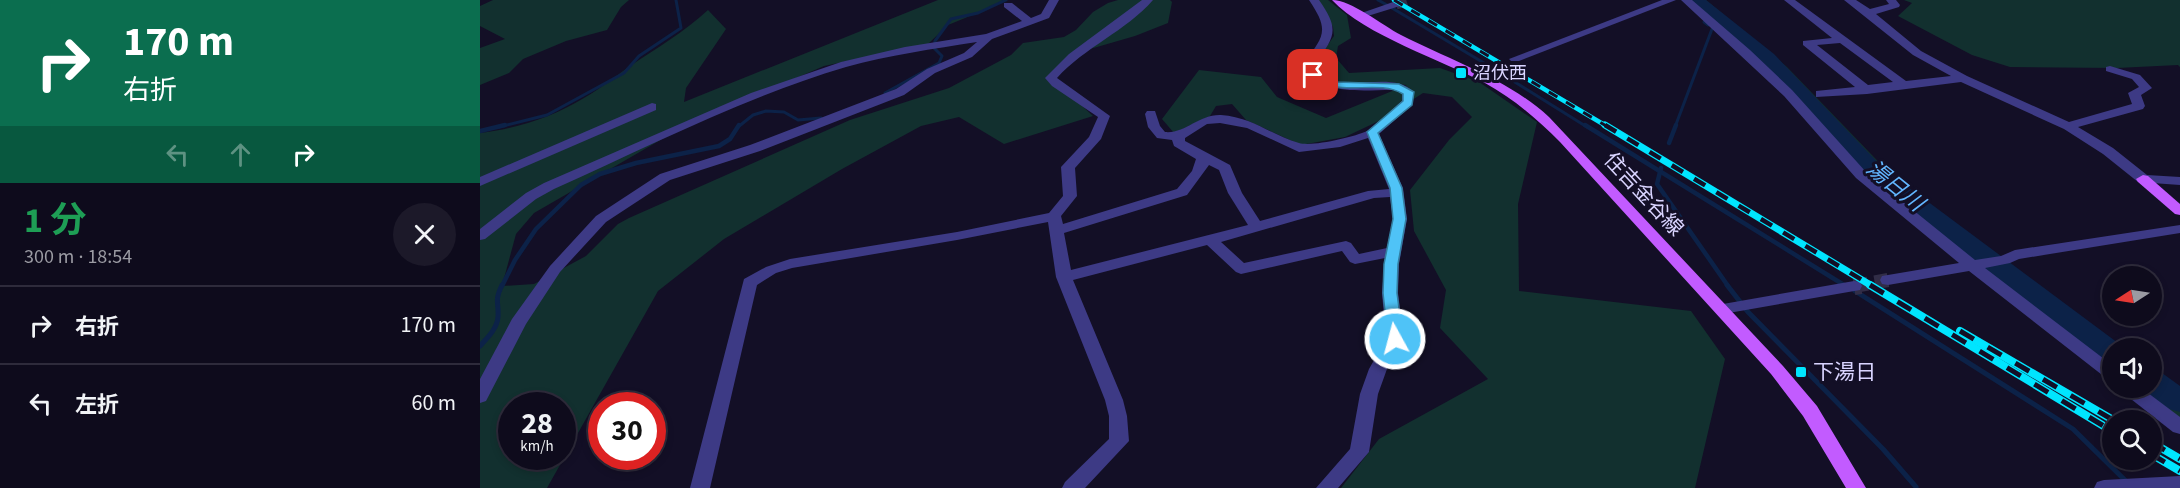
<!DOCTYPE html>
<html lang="ja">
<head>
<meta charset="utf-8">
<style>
  body { margin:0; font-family:"Source Sans 3","Noto Sans JP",sans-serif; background:#1c1929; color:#f1f3f6; height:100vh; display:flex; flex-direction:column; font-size:22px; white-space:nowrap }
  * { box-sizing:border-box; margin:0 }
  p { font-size:20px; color:#9b9ba3 }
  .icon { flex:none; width:33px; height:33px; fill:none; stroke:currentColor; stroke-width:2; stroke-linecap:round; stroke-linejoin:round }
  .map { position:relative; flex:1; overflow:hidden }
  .drawer { display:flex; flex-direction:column; background:#0e0b1c; width:480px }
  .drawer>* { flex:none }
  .hud { background:#0b6e4f; color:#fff; overflow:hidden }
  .needle { width:39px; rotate:258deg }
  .fabs { position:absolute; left:1622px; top:266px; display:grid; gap:12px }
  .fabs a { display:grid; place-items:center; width:60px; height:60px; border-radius:50%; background:#0e0b1c; box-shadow:0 3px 9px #0003,0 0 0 2px #2e2b3b; font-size:30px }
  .speed { position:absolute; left:18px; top:392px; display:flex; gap:12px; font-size:30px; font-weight:700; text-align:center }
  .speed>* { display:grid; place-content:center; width:78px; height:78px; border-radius:50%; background:#0e0b1c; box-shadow:0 3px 9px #0003,0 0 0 2px #2e2b3b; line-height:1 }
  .speed small { font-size:15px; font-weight:400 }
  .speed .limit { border:9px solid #d22; background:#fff; color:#111 }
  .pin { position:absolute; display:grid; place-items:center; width:51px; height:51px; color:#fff; margin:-26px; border-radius:12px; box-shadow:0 3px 9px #0006 }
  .me { position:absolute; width:66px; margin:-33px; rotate:353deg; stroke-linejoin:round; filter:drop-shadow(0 0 4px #0008) }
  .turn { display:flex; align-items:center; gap:21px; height:126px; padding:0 24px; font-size:27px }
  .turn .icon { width:78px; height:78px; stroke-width:2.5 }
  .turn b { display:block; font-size:42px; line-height:51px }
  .lanes { display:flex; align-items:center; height:57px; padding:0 24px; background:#0003; justify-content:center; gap:30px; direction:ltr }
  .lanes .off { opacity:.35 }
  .round { display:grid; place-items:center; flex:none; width:63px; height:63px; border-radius:32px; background:#1c1929 }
  .summary { display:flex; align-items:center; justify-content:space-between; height:102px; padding:0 24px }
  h1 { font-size:36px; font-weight:700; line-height:45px; color:#1e9e55 }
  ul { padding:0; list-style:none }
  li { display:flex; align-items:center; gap:18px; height:78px; padding:0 24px; border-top:2px solid #2e2b3b }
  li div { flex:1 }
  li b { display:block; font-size:22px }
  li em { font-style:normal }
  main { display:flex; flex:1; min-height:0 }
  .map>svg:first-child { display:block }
  .green { fill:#12302f; fill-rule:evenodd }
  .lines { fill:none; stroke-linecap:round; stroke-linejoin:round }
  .stream-far2 { stroke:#0c2248; stroke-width:3 }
  .stream-far1 { stroke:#0c2248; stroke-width:4.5 }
  .stream { stroke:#0c2248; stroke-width:5 }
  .river { fill:#0c2248; fill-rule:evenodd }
  .minor-tunnel-far2 { stroke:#312d47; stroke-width:11; stroke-dasharray:11 5; stroke-linecap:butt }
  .minor-tunnel-far1 { stroke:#312d47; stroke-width:14; stroke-dasharray:14 7; stroke-linecap:butt }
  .minor-tunnel { stroke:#312d47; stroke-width:18; stroke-dasharray:18 9; stroke-linecap:butt }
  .minor { fill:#3d3a85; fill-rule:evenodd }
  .major { fill:#c25bff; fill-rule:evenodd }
  .rail-far2-casing { stroke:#00e5ff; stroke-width:4.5 }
  .rail-far1-casing { stroke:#00e5ff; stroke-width:7 }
  .rail-casing { stroke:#00e5ff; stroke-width:8 }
  .rail-far2 { stroke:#130f26; stroke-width:3; stroke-dasharray:10; stroke-linecap:butt }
  .rail-far1 { stroke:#130f26; stroke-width:4.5; stroke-dasharray:13; stroke-linecap:butt }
  .rail { stroke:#130f26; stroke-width:5; stroke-dasharray:16; stroke-linecap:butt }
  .route { fill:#4fc3f7; stroke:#337fa1; stroke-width:1.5 }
  .poi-dot { fill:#00e5ff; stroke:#130f26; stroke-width:2 }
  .labels { text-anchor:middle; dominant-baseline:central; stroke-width:6; stroke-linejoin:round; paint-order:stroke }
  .far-poi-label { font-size:18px; fill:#d9d4ff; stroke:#130f26; text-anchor:start }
  .street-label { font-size:21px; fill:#d9d4ff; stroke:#130f26 }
  .poi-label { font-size:21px; fill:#d9d4ff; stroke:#130f26; text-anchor:start }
  .water-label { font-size:22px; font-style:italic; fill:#62b6ff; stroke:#130f26 }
</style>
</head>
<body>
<main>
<section class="drawer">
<div class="hud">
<div class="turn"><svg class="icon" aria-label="right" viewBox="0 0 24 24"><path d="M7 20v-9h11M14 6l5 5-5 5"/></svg><div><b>170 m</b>右折</div></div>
<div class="lanes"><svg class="icon off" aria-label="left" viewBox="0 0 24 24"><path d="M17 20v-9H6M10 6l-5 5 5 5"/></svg><svg class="icon off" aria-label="ahead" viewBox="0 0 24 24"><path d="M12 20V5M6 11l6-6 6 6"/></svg><svg class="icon" aria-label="right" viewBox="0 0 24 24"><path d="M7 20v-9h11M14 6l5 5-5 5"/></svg></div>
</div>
<div class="summary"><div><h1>1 分</h1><p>300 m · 18:54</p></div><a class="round"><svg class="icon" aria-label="close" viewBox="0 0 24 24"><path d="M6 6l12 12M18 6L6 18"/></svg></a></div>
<ul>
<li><svg class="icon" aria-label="right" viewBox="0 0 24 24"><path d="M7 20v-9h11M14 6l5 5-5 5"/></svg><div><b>右折</b></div><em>170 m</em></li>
<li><svg class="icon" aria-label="left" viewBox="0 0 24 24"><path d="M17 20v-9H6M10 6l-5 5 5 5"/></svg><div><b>左折</b></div><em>60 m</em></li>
</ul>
</section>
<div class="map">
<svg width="1700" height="488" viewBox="0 0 1700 488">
  <rect width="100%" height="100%" fill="#130f26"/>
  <g class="green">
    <path d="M13,0H149L141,7L127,30L86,41L43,59L29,73L0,85V48L25,39L0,26V6Z"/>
    <path d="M458,0H523L512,7L468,25L448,44L344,66L203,127L54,213L36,234L22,286L54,284L106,256L138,224L149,218L370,120L469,88L531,55L543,43L584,37L596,30L613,12L628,3L638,0H690L692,2L688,23L655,36L610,49L572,78L613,116L524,144L479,117L441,126L362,169L244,239L178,291L67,488H0V133C36,129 73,117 104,98C120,89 134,77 150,66C177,48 204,32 228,10L246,29L206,88L204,102ZM32,405H82V456H32Z"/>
    <path d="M836,0H848L867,15L871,38L858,46L856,58L869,73L960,68L999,82L1057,122L1038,204L1039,291L1211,311L1245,359L1215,488H861L899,439L1008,379L960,328L966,290L934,231L930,190L969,140L992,117L972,97L943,93L903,119L865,137L821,145L766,120L752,104L736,106L730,116L694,133L682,119L719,70L781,77L797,97L846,118L927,85L851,82L838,73L835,63L854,36L853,27Z"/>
    <path d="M1210,0H1226L1307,67L1417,181L1634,348H1632V372L1368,158Z"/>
    <path d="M1424,0H1700V67L1698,65L1637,68L1530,67L1492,55L1418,16L1432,3Z"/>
    <path d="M1671,372L1700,391V424L1652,387H1671Z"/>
  </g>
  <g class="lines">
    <g class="stream-far2">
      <path d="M898,0L907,5"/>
      <path d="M912,8L1009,66"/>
      <path d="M1224,22L1228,25"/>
      <path d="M1014,69L1107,127"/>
      <path d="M405,93L459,63L462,56L454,48L455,41L471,19L498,13L526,0"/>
      <path d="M19,127L67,115L144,73L159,56L201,28L196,0"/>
      <path d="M258,127L273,115L286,111L304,112L318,120L341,118"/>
      <path d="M1195,127L1232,29"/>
    </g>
    <g class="stream-far1">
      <path d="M1105,125L1364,285"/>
      <path d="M0,131L25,125"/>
      <path d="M1189,143L1196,125"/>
      <path d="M1181,168L1177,184L1248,286"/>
      <path d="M22,286L35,260L56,229L101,185L120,174L156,163L239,146L250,139L259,125"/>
    </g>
    <g class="stream">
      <path d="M1247,285L1268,312L1403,449L1436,487"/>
      <path d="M1375,291L1593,429L1653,488"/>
      <path d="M0,346C7,338 17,329 18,317C19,301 14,302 22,285"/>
    </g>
    <g class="river">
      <path d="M1208,0H1226L1294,54L1404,169L1642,346L1644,348H1632V363L1622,360L1388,179L1280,62Z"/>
      <path d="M1671,370L1682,373L1700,386V412L1689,409L1660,389L1659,387H1671Z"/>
    </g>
    <path class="minor-tunnel-far2" d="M916,4L929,0"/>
    <path class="minor-tunnel-far1" d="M1374,286L1408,280"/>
    <path class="minor-tunnel" d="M1374,286L1381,285"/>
    <g class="minor">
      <path d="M569,0H579L569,18L512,39L492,57L455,73L424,95L280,151L190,180L126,222L80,272L46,324L6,401L0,403V379L32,319L70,266L116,216L180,174L270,145L416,89L447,69L484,53L497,42C453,49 409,55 366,67C265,97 170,146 74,189L56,199L5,239L0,240V229L46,193L64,183L271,93L361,62L425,47L506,34L542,21L524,7V3H532L551,18L561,14Z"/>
      <path d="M662,0H673C646,31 605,47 577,78L630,116L621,139L595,168L597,196L581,216L583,224L697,189L712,171L716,159L694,146L692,140L677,138L668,127L665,114L667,111H675L680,126L685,132C705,134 719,114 741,115C772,117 791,135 819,143C832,147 874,137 887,131C899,124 911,110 922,101V94L917,90C886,89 838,98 823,64C844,36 850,31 829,0H839C860,30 855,36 835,64C852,102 909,66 934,92L932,105L899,134L923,188L927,219L919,264L918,293L924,339L907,369L898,394L889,452L858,488H836L870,449L880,394L889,369L906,339L902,293L905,258L875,264L870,262L862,251L761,274L756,272L727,245L593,280L643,400L647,416L649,441L605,488H582L585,482L629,439V416L625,400L576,277L568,222L477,240L312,268L296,273L277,285L230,488H210L264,279L286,267L310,259L477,232L569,213L583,196L581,167L609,137L618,117L572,86L565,78L589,54ZM740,123L767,128L819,152L860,147L888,138L909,189L888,191L780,221L762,193L750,165L705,141V138L727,124ZM729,165L739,170L748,193L768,225L591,270L584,233L707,195ZM910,197L913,219L907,248L879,254L871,243L866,241L764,263L741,242L894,198Z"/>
      <path d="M1182,0H1196L1039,61H1031L1029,59Z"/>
      <path d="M1201,0H1212L1270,50L1312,90L1386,172L1495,260L1521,256L1535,250L1700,225V233L1539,259L1530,263L1505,268L1632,365V380L1626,378L1489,271L1408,285L1402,284L1400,280L1402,276L1479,263L1376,178L1304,96Z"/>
      <path d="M1304,0H1315L1426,81L1471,76L1433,55L1364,0H1376L1390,9L1409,4L1406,0H1416L1420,5L1419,7L1396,14L1441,51L1487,76L1589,122L1652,104L1648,93L1659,87L1652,79L1626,71V67L1630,66L1660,75L1672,88L1661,95L1665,106L1663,109L1598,127L1633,148L1667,175L1700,177V185L1658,182L1623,154L1584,129L1481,82L1387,94L1336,97V91L1375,87L1323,45V41L1352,38ZM1360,43L1413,82L1388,85L1337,45Z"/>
      <path d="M916,1L920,2V6L878,19L873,16Z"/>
      <path d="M1020,62L1024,63V67L997,77L991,74Z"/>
      <path d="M172,103L176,104V110L0,186V177Z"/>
      <path d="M1374,281L1380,282L1382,286L1380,290L1243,314L1237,313L1235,309L1237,305L1243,304Z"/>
      <path d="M1639,387H1660L1700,417V434L1693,432L1642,392Z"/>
      <path d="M1700,476V488H1614L1617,482L1624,480Z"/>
    </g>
    <g class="major">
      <path d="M852,0C871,0 902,25 921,35C972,61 1026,78 1069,117L1303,366L1337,406L1386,488H1366L1323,416L1291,374L1080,142C1057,119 1034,99 1005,83C961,60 885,35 852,0Z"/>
      <path d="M1663,175L1668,176L1700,204V215L1695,214L1658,182L1656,179Z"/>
    </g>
    <defs>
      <path id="rail-far2" d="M914,0L1128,127"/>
      <path id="rail-far1" d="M1125,125L1392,286"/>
      <g id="rail">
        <path d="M1390,285L1632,431"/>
        <path d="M1480,331L1633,420"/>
        <path d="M1671,442L1700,459"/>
        <path d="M1671,454L1700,471"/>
      </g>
    </defs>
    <use href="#rail-far2" class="rail-far2-casing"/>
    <use href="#rail-far1" class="rail-far1-casing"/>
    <use href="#rail" class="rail-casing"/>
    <use href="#rail-far2" class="rail-far2"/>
    <use href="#rail-far1" class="rail-far1"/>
    <use href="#rail" class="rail"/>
  </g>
  <path class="route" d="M833,71L855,82L919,84L934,92L932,105L898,133L922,188L926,219L918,264L917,293L923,339L921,342H910L908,339L903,293L904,264L913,219L910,188L887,132L923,101V94C895,78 862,99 829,77L828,75Z"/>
  <g class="poi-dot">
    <rect x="975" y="67" width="12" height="12" rx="3"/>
    <rect x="1315" y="366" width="12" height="12" rx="3"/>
  </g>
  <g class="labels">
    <g class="far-poi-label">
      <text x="993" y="73">沼伏西</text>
    </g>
    <g class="street-label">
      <text transform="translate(1164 194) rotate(47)">住吉金谷線</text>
    </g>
    <g class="poi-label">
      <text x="1333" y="372">下湯日</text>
    </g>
    <g class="water-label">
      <text transform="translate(1415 186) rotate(39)">湯日川</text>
    </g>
  </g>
</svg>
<div class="fabs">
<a><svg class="needle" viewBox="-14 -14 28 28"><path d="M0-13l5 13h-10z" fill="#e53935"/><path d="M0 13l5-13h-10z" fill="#9b9ba3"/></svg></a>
<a><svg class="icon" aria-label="sound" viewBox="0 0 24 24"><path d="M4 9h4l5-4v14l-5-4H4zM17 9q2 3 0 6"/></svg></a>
<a><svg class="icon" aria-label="search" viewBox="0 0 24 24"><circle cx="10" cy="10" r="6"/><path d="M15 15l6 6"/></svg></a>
</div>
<div class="speed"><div>28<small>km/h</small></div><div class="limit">30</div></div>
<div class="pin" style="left:833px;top:75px;background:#d93025"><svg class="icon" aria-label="arrive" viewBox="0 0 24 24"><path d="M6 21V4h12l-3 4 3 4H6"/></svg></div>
<svg class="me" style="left:915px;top:339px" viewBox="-20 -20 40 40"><circle r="17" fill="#4fc3f7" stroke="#fff" stroke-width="3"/><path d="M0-11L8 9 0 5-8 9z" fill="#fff"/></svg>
</div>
</main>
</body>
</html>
